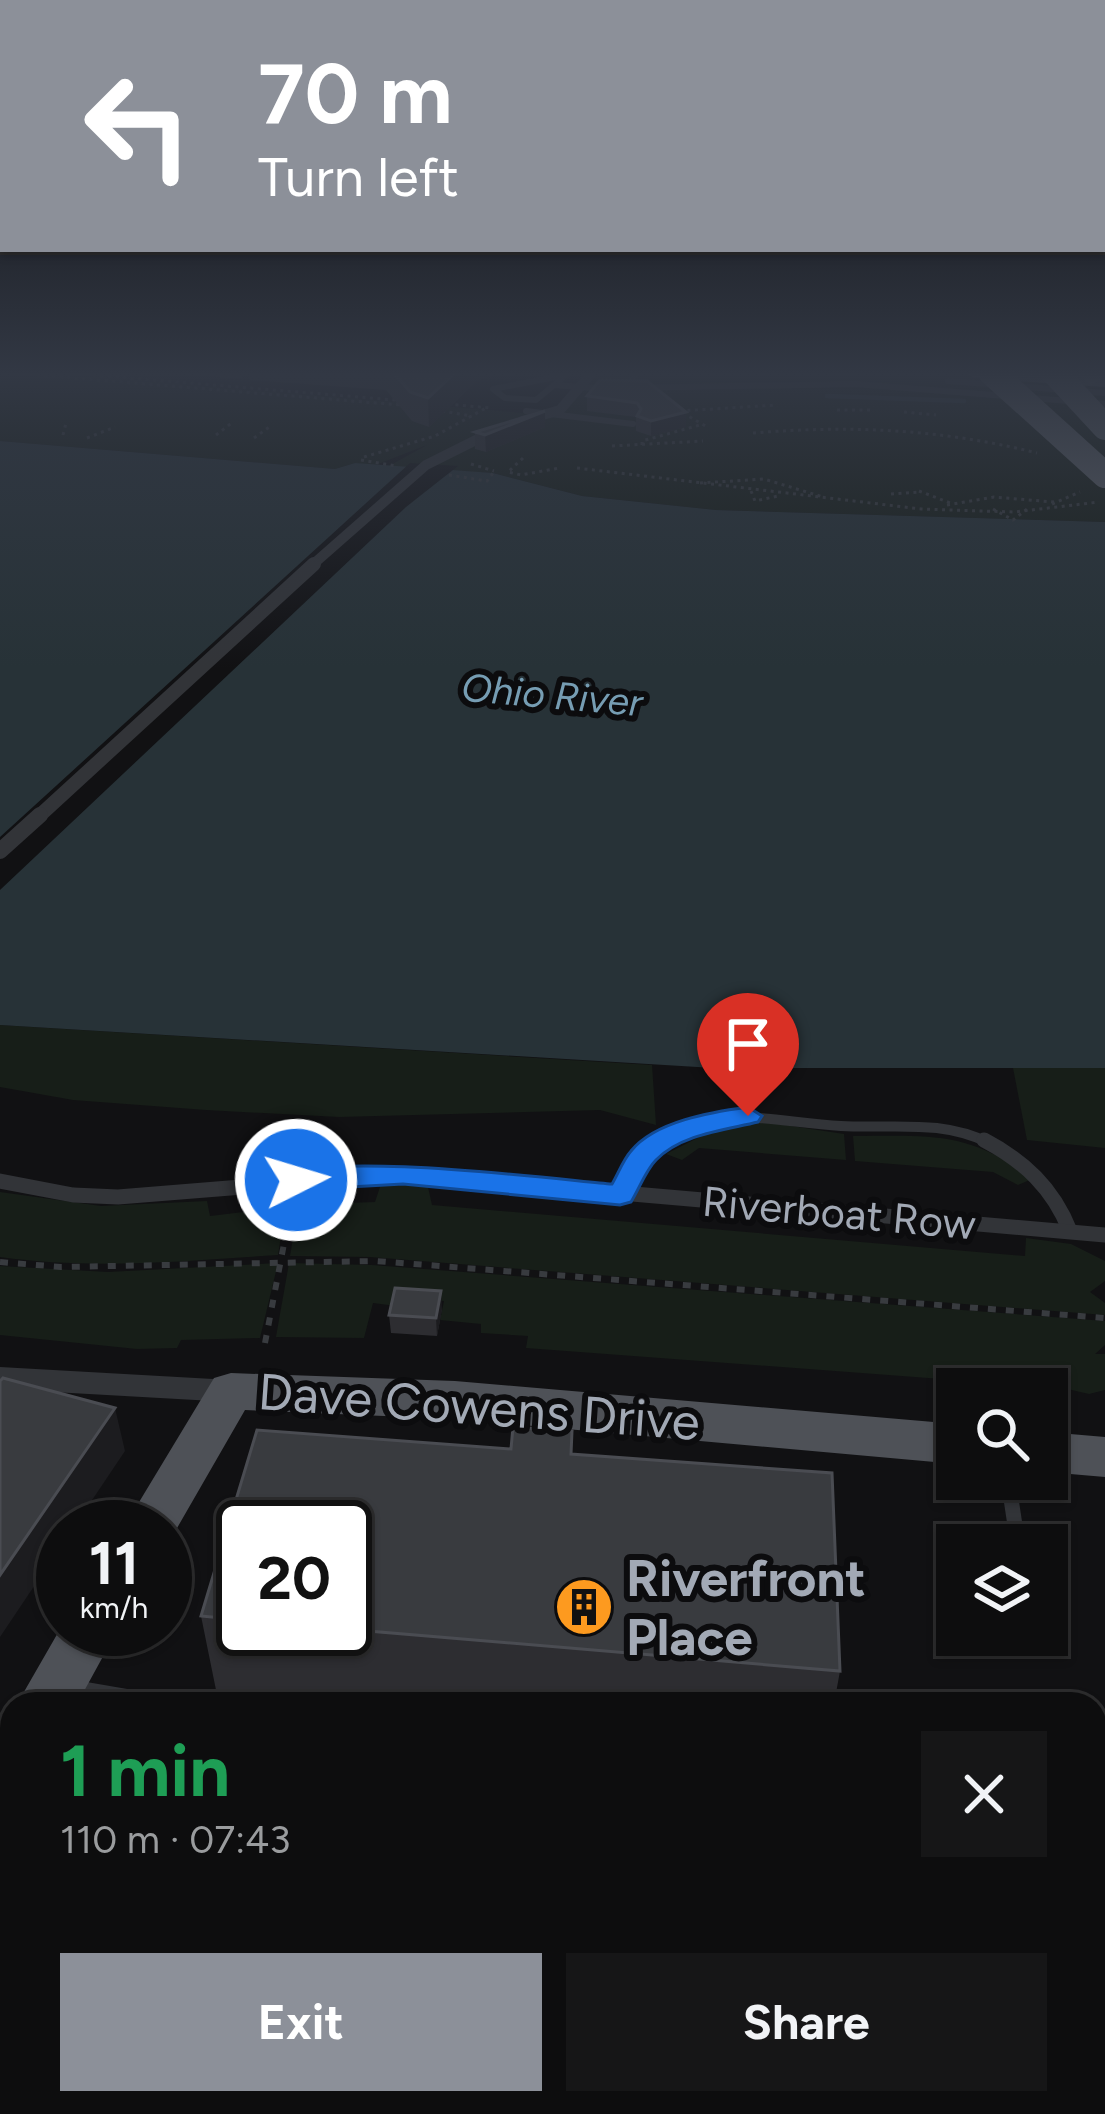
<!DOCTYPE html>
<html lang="en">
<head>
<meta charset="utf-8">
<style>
  body { margin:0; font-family:Figtree,sans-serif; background:#161617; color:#f1f3f6; height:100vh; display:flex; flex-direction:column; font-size:45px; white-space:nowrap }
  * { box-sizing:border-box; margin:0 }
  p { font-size:39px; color:#9a9c9e }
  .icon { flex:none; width:66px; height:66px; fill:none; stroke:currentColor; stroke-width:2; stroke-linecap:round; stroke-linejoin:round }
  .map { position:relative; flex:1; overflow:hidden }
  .details { position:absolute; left:0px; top:1692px; width:1107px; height:423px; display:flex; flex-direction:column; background:#0d0d0e; border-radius:36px 36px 0 0; box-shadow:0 3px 9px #0004,0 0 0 3px #2d2d2e }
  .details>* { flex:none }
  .banner { position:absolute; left:0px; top:0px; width:1107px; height:252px; box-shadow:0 3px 9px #0004,0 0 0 3px #2d2d2e; background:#8c9099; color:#fff; overflow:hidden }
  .controls { position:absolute; left:936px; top:1368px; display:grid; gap:24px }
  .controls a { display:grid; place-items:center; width:132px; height:132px; border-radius:0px; background:#0d0d0e; box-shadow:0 3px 9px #0004,0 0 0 3px #2d2d2e; font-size:60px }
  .speed { position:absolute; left:36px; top:1500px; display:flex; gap:24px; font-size:60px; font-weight:700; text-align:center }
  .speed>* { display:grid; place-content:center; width:156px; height:156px; border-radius:50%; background:#0d0d0e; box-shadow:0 3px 9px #0004,0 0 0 3px #2d2d2e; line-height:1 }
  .speed small { font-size:30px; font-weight:400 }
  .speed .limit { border:6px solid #111; border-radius:18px; background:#fff; color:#111 }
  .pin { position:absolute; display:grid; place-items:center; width:102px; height:102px; color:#fff; margin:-123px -51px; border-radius:50% 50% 50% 0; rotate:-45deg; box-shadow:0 0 12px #0007 }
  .pin .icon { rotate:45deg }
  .me { position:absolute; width:132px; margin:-66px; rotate:85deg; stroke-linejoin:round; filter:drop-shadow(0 0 9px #0008) }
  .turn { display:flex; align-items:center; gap:42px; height:252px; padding:0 60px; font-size:54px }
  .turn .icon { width:156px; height:156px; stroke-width:2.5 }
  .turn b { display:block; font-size:84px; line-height:102px }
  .round { display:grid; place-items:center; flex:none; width:126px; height:126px; border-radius:0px; background:#161617 }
  .head { display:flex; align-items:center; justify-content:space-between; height:204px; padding:0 60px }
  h1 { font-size:72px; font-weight:700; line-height:90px; color:#1e9e55 }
  .cta { display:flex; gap:24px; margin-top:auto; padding:24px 60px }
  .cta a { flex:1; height:138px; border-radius:0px; background:#8c9099; color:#fff; font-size:48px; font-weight:700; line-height:138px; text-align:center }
  .cta a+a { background:#161617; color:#f1f3f6 }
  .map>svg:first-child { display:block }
  .green { fill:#171e18 }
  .water { fill:#273237 }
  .pier { fill:#111113 }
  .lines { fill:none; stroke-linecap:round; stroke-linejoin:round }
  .stream { stroke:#273237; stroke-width:4.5 }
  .path-far2 { stroke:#383b3f; stroke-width:3; stroke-dasharray:3 4.5; stroke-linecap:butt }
  .path-far1 { stroke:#383b3f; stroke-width:6; stroke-dasharray:8 10; stroke-linecap:butt }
  .path { stroke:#383b3f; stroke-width:8; stroke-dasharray:9 14; stroke-linecap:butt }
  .service-far3 { stroke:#323438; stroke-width:6 }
  .service-far2 { stroke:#323438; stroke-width:10 }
  .service-far1 { stroke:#323438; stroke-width:15 }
  .service { stroke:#323438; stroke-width:20 }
  .minor { fill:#323438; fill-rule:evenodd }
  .primary { fill:#4e5157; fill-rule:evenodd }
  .motorway { fill:#5e6269; fill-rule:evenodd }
  .pedestrian-bridge-far2 { stroke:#323438; stroke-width:10 }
  .pedestrian-bridge-far1 { stroke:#323438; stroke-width:14 }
  .pedestrian-bridge { stroke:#323438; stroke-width:16 }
  .motorway-bridge { stroke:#5e6269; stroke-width:26 }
  .wall { fill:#2d2d31; fill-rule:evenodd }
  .shaded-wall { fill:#1c1c1f }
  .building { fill:#393b3f; stroke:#4a4c52; stroke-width:3 }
  .route { fill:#1a73e8; stroke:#114b97; stroke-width:3 }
  .labels { text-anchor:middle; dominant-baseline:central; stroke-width:12; stroke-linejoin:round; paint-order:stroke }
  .far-water-label { font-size:39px; font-style:italic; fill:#769db3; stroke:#0c0c0e }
  .street-label { font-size:42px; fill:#a2a9b5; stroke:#0c0c0e }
  .near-street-label { font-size:51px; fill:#a2a9b5; stroke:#0c0c0e }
  .near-poi-label { font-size:51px; font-weight:bold; fill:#a2a9b5; stroke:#0c0c0e; text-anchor:start }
</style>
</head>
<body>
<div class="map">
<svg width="1105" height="2114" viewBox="0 0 1105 2114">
  <rect width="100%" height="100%" fill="#111113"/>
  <g class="green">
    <path d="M0,372H95L107,378L524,413H561L593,372H924L1105,385V522L716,510L582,496L493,473L385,468L427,445L373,466L355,463L335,469L0,441Z"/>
    <path d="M0,1025L652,1065L656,1125L600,1110L339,1117L206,1110L73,1100L0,1087Z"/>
    <path d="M1013,1068H1105V1148L1027,1140Z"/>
    <path d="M753,1120L844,1134L846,1160L699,1148L682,1160L666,1154L721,1126Z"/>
    <path d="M853,1136C929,1136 969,1130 1032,1179L1018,1185L993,1172L855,1161Z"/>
    <path d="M381,1184L428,1187L432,1205L1025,1256L1026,1238L1071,1244L1105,1261V1281L1090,1292L1105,1303V1315L370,1257L290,1256L301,1189L314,1188V1204L375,1202Z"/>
    <path d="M288,1191L278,1255C185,1261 92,1270 0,1257V1192L101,1206L207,1201L210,1216L276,1208V1192Z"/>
    <path d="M278,1263L260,1338L181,1340L177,1348L137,1349L0,1335V1266L108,1272Z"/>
    <path d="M289,1263L372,1265L1105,1321V1345L1095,1354H1105V1390L1089,1394L1063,1388L526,1348L528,1336L481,1333V1324L440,1320L444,1301L398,1298L396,1306L373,1303L364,1338L276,1337Z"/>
  </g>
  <path class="water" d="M0,441L335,469L355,463L493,473L582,496L716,510L1105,522V1068H714L0,1025Z"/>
  <path class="pier" d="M410,463L458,466L406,507L0,890V837Z"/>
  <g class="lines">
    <path class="stream" d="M827,396L964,401"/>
    <g class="path-far2">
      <path d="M0,372L401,405"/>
      <path d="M56,372L395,400"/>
      <path d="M448,404L490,408"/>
      <path d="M837,410H870"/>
      <path d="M442,411L472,416"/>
      <path d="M680,411L776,405"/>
      <path d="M904,412L936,415"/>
      <path d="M683,413L709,428"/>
      <path d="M753,433C850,425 942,429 1037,453"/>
      <path d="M63,435L66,423"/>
      <path d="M216,435L233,422"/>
      <path d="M87,438L115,427"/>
      <path d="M254,438L272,425"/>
      <path d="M642,445V441L700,425"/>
      <path d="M612,446L703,441"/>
      <path d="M364,457L435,436L486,408"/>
      <path d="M523,458L508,472L521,475L559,468"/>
      <path d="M361,460L396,466"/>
      <path d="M471,464L494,471"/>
      <path d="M577,468L921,509L1014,512L1099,502"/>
      <path d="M449,475L487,481L493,473"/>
      <path d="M700,483L764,479L823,497"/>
      <path d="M751,491L755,501L778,496"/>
      <path d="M919,491L953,504"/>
      <path d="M891,494L921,492"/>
      <path d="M1052,504L1080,492"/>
      <path d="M947,505L994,497L1054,502"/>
      <path d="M993,509L1013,520L1027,509"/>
    </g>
    <g class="path-far1">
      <path d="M0,1262L61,1267L376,1261L1105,1318"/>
      <path d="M265,1343L292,1202"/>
    </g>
    <path class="path" d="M1096,2025L1100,2073"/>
    <g class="service-far3">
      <path d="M638,372L625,388L856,384L1105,404"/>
      <path d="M835,372L850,373"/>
      <path d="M566,375L536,400L505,398L493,389Z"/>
      <path d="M948,381L1105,393"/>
      <path d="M554,385L607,389"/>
      <path d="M526,411L633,424"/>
    </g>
    <path class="service-far2" d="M657,1143C726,1102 770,1122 841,1126C893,1129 941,1119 989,1143"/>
    <g class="service-far1">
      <path d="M984,1140C1024,1161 1053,1188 1070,1231"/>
      <path d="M0,1181L73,1195L118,1197L403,1174L1105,1235"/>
      <path d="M620,1195L639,1159L662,1140"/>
      <path d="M1008,1479L1018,1545"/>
    </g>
    <g class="service">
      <path d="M69,1689L156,1704"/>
      <path d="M1095,1781L1105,1782"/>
      <path d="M0,1996L12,1976"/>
    </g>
    <g class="minor">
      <path d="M0,1367L231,1380L242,1383L246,1391L242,1399L231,1402L0,1389Z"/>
      <path d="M0,1861L12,1862V1900L0,1899Z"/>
      <path d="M1095,1973L1105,1975V2015L1095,2013Z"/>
    </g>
    <g class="primary">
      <path d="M965,372L1105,375V387L974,378Z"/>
      <path d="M231,1373L455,1381L957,1424V1464L455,1419L245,1410L169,1542L165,1543V1527H124L214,1378Z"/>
      <path d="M1047,1432L1105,1437V1477L1047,1472Z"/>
      <path d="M63,1624V1629H118L77,1704H17Z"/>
      <path d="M12,1733V1804L0,1809V1737Z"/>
    </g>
    <path class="motorway" d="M1075,372H1098L1102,378L1091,385Z"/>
    <g class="pedestrian-bridge-far2">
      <path d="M522,421L560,410L590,375"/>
      <path d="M310,567L426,465L496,430"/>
    </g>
    <path class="pedestrian-bridge-far1" d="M37,818L314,564"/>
    <path class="pedestrian-bridge" d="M0,851L40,815"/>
    <g class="motorway-bridge">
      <path d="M991,372L1105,475"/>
      <path d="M1054,372L1105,427"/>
    </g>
  </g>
  <g class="wall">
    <path d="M159,372H242V379Z"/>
    <path d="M249,372H537L480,378L429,427L412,421L386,390L250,380Z"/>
    <path d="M600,380L686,427L651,436L636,431V417L587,411V396Z"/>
    <path d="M545,411V427L486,452L475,449V432Z"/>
    <path d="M442,1309L437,1336L391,1333L389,1315Z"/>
    <path d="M513,1427L572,1431L571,1454L832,1473L840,1671L834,1704H377L216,1690L201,1616L257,1430L511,1449ZM243,1527H345V1629H243Z"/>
    <path d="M1095,1824L1105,1825V1941L1095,1940Z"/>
    <path d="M415,2103H533L529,2114H447Z"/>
    <path d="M662,2103H1095L1105,2114H662Z"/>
  </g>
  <g class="shaded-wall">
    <path d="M456,372H537L480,378L429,427L428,398Z"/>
    <path d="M545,411V427L486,452L485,435Z"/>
    <path d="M686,412V427L651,436V421Z"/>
    <path d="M441,1291L442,1309L437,1336L436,1318Z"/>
    <path d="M115,1408L125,1451L74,1527H63V1543L0,1637V1575Z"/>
    <path d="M527,2103H533L529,2114H523Z"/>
  </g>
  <g class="building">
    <path d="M393,372H456L428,398L410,392Z"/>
    <path d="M600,380L647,381L686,412L651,421L637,416L641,409L637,403L587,396Z"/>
    <path d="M545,411L485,435L475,432Z"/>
    <path d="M395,1288L441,1291L436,1318L389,1315Z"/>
    <path d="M3,1378L115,1408L0,1575V1381Z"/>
    <path d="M513,1427L572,1431L571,1454L832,1473L840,1671L345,1629V1527H243V1620L201,1616L257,1430L511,1449Z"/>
    <path d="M1095,1824L1105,1825V1923L1095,1922Z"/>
    <path d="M1095,2069L1105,2071V2114H699L663,2110V2103H1095Z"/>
    <path d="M478,2103H527L523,2114H506Z"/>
  </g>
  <linearGradient id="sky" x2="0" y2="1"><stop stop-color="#09090a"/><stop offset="0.56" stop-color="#323844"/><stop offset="1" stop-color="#323844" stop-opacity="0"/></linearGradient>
  <rect width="1105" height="668" fill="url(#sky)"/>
  <path class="route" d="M748,1107L762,1116L758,1122C725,1130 681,1134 656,1160C646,1170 639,1189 631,1202L620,1205L403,1184L296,1190L281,1180C306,1148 562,1180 612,1184C618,1174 623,1160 631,1151C655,1121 712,1112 748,1107Z"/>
  <defs>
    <symbol id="building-disc" viewBox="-11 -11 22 22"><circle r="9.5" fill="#fd9a1f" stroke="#0c0c0e"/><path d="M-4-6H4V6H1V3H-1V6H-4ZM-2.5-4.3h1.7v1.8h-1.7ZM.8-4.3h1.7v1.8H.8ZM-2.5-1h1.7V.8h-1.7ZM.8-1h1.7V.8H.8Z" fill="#111"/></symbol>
  </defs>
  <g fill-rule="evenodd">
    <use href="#building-disc" x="551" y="1574" width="66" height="66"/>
  </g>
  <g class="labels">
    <g class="far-water-label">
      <text transform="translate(552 695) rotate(5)">Ohio River</text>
    </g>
    <g class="street-label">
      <text transform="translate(839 1213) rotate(5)">Riverboat Row</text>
    </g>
    <g class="near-street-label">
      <text transform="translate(479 1407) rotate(4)">Dave Cowens Drive</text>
    </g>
    <g class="near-poi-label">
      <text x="626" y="1578">Riverfront<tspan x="626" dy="59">Place</tspan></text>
    </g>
  </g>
</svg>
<div class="controls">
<a><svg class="icon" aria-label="search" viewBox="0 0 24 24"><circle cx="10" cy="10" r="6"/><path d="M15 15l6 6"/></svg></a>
<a><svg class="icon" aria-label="layers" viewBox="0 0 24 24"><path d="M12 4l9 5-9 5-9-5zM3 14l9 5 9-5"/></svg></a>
</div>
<div class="speed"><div>11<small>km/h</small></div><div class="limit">20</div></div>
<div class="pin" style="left:748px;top:1116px;background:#d93025"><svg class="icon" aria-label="arrive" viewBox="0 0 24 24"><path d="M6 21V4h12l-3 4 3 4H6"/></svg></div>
<svg class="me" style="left:296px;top:1180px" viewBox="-20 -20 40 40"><circle r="17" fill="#1a73e8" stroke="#fff" stroke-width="3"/><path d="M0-11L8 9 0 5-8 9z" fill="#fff"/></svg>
<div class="banner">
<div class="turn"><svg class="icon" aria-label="left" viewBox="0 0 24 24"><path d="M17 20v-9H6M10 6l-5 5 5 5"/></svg><div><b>70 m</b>Turn left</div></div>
</div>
<section class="details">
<div class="head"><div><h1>1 min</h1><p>110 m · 07:43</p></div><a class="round"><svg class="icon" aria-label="close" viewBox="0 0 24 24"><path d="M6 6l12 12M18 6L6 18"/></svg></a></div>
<div class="cta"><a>Exit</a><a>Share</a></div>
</section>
</div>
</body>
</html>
